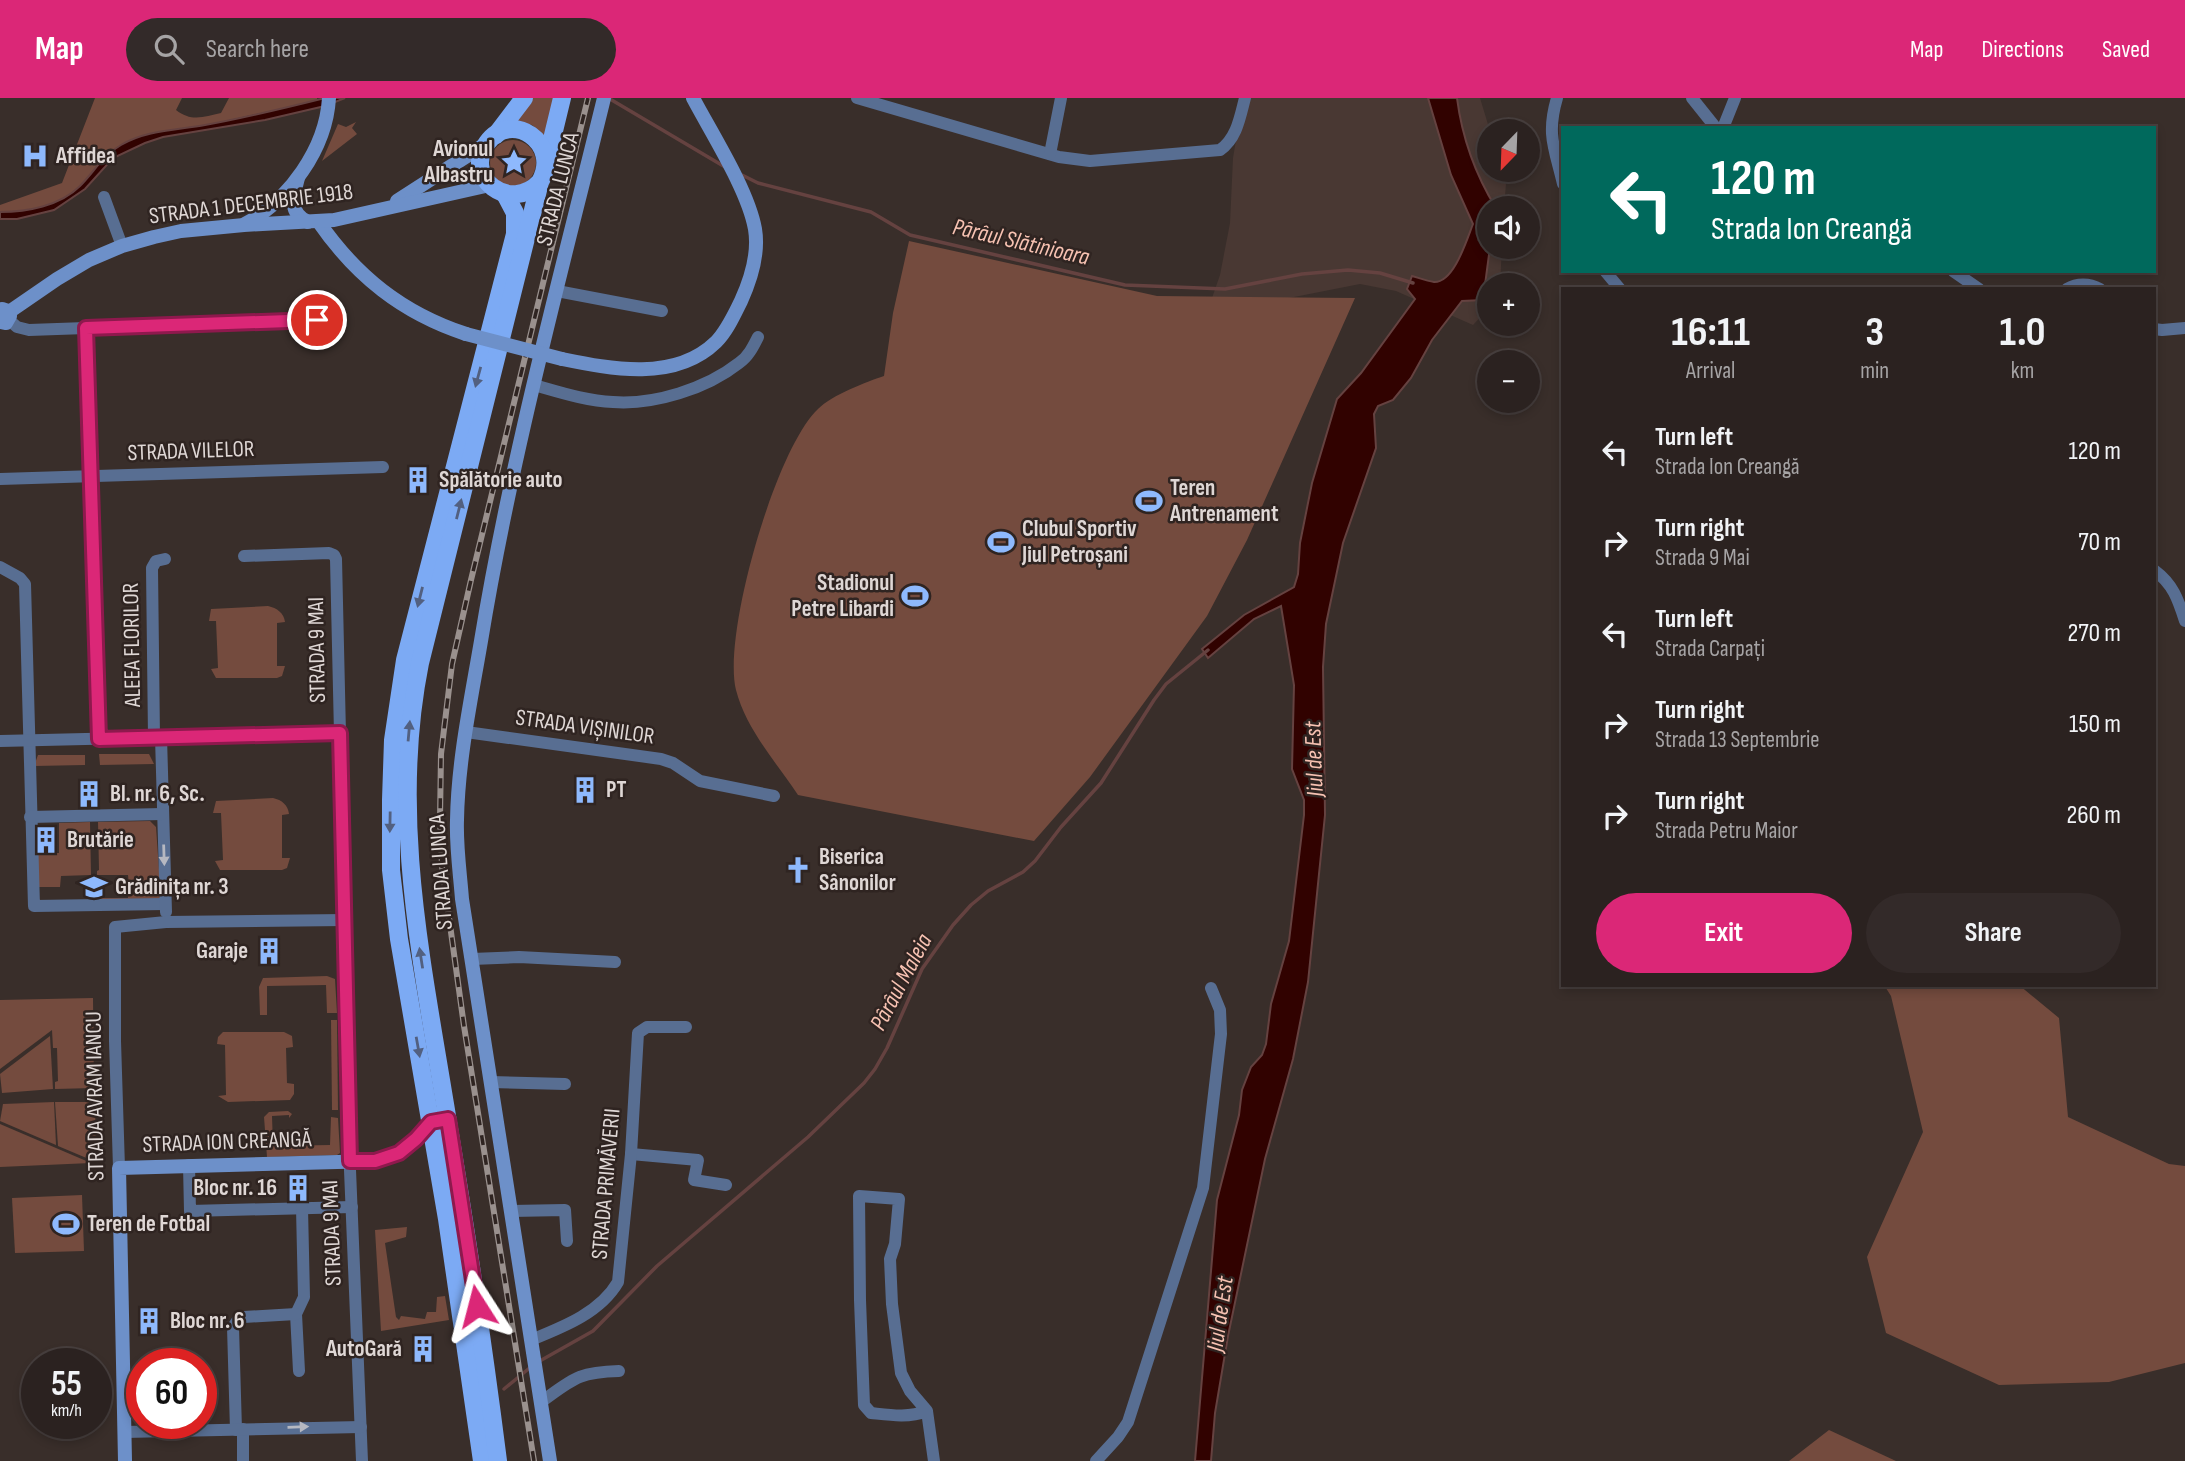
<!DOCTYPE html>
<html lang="en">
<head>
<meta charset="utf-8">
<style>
  body { margin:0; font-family:"Sofia Sans Condensed",sans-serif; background:#332a29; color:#f1f3f6; height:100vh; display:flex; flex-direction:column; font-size:26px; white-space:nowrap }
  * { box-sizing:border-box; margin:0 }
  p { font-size:23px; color:#a6a4a5 }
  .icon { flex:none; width:38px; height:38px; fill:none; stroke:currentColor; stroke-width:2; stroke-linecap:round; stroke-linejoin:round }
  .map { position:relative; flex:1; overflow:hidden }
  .drawer { position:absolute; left:1561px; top:189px; width:595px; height:700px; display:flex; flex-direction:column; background:#2b2220; border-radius:0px; box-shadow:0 4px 10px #0003,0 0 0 2px #473f3e }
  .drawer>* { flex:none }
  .hud { position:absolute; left:1561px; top:28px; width:595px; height:147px; border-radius:0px; box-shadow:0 4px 10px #0003,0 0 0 2px #473f3e; background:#00695c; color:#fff; overflow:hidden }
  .needle { width:46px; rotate:203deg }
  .controls { position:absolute; left:1477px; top:21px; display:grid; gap:14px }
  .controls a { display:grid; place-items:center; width:63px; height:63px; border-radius:50%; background:#2b2220; box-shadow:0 4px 10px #0003,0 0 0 2px #473f3e; font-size:35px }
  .speed { position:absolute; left:21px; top:1250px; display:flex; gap:14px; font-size:35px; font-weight:700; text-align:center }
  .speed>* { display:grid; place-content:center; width:91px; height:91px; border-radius:50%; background:#2b2220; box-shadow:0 4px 10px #0003,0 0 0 2px #473f3e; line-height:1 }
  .speed small { font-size:18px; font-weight:400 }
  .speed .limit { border:10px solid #d22; background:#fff; color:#111 }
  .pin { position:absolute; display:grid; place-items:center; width:60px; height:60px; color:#fff; margin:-30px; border:4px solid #fff; border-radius:50%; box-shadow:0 2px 7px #0007 }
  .me { position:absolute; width:77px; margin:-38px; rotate:351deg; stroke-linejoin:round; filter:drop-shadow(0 0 5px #0008) }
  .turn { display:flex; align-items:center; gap:24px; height:147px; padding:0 35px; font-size:32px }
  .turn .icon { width:91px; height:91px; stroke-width:2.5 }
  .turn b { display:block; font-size:49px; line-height:60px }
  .eta { display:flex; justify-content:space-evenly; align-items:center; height:119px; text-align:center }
  .eta b { font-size:42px; font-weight:700; line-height:49px }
  .button { display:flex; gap:14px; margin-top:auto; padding:14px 35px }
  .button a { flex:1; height:80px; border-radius:42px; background:#db2777; color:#fff; font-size:28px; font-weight:700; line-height:80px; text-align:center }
  .button a+a { background:#332a29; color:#f1f3f6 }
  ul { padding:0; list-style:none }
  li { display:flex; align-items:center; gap:21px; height:91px; padding:0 35px }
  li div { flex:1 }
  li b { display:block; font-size:26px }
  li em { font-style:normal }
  header { display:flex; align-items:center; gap:42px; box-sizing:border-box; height:98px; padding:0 35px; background:#db2777; color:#fff }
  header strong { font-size:33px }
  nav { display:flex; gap:38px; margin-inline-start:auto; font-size:24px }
  .search { width:490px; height:63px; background:#332a29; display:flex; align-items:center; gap:18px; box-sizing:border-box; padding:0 24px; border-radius:38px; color:#a6a4a5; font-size:26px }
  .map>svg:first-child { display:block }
  .built { fill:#493833 }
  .green { fill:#744b3e }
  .water { fill:#310200; stroke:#654240; stroke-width:2 }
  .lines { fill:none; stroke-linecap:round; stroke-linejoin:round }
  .stream { stroke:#654240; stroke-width:3.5 }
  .street { stroke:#586e92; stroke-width:12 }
  .secondary { stroke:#6d90c9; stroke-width:14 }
  .primary { stroke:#7caaf4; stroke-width:18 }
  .rail-casing { stroke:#9a918e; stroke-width:6 }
  .rail { stroke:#2f2421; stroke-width:3.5; stroke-dasharray:10; stroke-linecap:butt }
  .secondary-bridge { stroke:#6d90c9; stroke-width:14 }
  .oneway { fill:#526080 }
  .oneway2 { fill:#b6b8c1 }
  .route-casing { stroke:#8e194d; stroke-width:18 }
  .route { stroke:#db2777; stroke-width:12 }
  .labels { text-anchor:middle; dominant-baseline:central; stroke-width:5; stroke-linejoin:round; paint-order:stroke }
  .poi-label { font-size:23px; font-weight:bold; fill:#dfd7d5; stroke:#2f2421; text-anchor:start }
  .street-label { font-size:23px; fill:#dfd7d5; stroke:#2f2421 }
  .water-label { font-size:24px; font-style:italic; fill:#f7c2b2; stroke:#2f2421 }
</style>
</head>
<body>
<header>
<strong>Map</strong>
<div class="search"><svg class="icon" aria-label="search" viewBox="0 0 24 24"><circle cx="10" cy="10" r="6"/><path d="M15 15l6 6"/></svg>Search here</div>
<nav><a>Map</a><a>Directions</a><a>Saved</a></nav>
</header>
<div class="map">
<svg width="2185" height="1363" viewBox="0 0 2185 1363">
  <rect width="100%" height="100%" fill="#392e2a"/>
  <path class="built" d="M1243,0H1480L1490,33L1489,72H1502L1506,86L1504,110H1489V149H1502L1500,187H1489V210L1473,227L1396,193L1360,186L1253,207L1212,200L1220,177L1230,125L1233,60Z"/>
  <g class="green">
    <path d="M95,0H182L176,12C191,24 204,19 221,15L229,0H317V2C280,11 243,19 206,27C180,32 152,33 127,44C105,53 96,72 80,88C60,107 27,114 0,115V107L62,85Z"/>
    <path d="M529,0H557L547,41L532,27L512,23Z"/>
    <path d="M356,24L352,30L357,36L322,63L338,26L346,29Z"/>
    <circle cx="513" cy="65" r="23"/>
    <path d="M909,143L1157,198L1355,200L1247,442L1207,518L1090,679L1034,743L798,697C776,664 746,631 736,592C722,536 776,350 818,311C832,297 866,284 884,278L893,215Z"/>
    <path d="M268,508C277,510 284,515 285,524L277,525V568H285L282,578L277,580H216L211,571L218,570L216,523H209L211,511Z"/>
    <path d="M99,656H149L154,666L100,667Z"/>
    <path d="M38,657H85V667L34,668Z"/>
    <path d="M273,700C282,702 288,707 289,716L282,717V760H290L287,770L282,772H220L215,763L223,762L221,715H213L216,703Z"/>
    <path d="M150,723L156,729L160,786L129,787L128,777H97V773L99,772L98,724Z"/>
    <path d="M90,724L91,777L61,778L60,789H38L37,755H59V725Z"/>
    <path d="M128,789H160V801L97,805V800H128Z"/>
    <path d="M327,878L335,881L337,915H327L326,887L267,888V917H260L259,889L263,880Z"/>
    <path d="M1884,887H2019L2059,920L2068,1019L2169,1066L2185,1068V1265L2109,1284L1999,1287L1886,1235L1867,1159L1923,1034L1891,898Z"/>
    <path d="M93,900L94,990L55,991V984L58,983L57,950H53L52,932L0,971V902Z"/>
    <path d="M331,922H337L338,1012H332Z"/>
    <path d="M223,934H284L292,938L293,949L286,950L287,985L294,986V996L290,1002L228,1004L218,998L226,997L225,947L217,946L218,939Z"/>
    <path d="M50,938L53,991L2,995L0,976Z"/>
    <path d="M54,1004L56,1047L0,1023L3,1006Z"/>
    <path d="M55,1004H95L96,1064L58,1048Z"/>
    <path d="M288,1013L292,1016L289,1020V1017L272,1018L273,1048L330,1047L331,1019L338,1020L340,1055L337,1057L267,1059L264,1019L269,1014Z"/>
    <path d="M0,1026L91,1065L0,1069Z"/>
    <path d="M82,1097L84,1153L15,1155L12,1100Z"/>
    <path d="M407,1129L406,1139L385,1145L396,1219L399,1222L401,1218L425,1221L427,1214H436L437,1199L445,1198L449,1222L381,1233L375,1132Z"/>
    <path d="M1829,1332L1896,1363H1789Z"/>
  </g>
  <g class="water">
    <path d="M325,0H345L325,8L265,22L163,39L145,45L113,60L85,91L54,112L17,121H0V114C27,114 60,108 80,88C94,74 103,57 121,47C146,32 178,32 205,27C245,20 285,10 325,0Z"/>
    <path d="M1428,0H1457C1462,39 1475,76 1496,110H1489L1490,149L1483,202L1462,203L1432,242L1411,280L1393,302L1378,308L1374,316L1376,350L1343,445L1326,526L1323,569L1325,717L1308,884L1293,961L1265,1061L1228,1238L1215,1315L1211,1363H1195L1217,1102L1239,1017L1242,992L1251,969L1262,957L1266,946L1271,906L1289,843L1304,717V702L1292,671L1294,587L1281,508L1254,521L1208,560L1202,551L1244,517L1294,489L1298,476L1300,445L1312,385L1337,301L1361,275L1415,201L1407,191L1412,178C1419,180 1427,183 1434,184C1454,185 1467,141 1473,126L1451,77Z"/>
  </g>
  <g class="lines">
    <g class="stream">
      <path d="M610,1L725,69"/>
      <path d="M742,77L758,85L871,114L910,137L1125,187L1225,191L1302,176L1348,172L1380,175L1413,185"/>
      <path d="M538,1264L593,1233L657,1168L808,1039L864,985L875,971L887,950L922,871L953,827L971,807L988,793L1023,774L1035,763L1061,729L1101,685L1154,602L1166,586L1208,552"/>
      <path d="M504,1291L532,1268"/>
    </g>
    <g class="street">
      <path d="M857,0L1059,59L1090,63L1220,52C1237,40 1240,19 1245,0"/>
      <path d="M1557,0C1546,37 1555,51 1563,86"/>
      <path d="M1692,0L1716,30"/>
      <path d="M1723,30L1735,0"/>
      <path d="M1050,56L1061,0"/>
      <path d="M104,99L122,148"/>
      <path d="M1605,173L1620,191"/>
      <path d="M1953,173L1979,191"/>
      <path d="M2067,191C2077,185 2089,185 2100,191"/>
      <path d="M557,193L662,213"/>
      <path d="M9,222L17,229L29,232L317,222"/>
      <path d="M86,230L99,641"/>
      <path d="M2154,231L2162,232L2185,230"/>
      <path d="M534,287C559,294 586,303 613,304C654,307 706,291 739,265C748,259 753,249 758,239"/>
      <path d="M0,381L383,369"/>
      <path d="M244,458L329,455L334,457L336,461L350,1072L362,1363"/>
      <path d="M0,469L20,480L25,486L34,808L165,806"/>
      <path d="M2154,472C2173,486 2178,501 2185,523"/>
      <path d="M466,634L661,661L673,665L700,683L774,698"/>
      <path d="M161,639L166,814"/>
      <path d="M154,640L152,470L156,463L165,461"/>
      <path d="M0,643L340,635"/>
      <path d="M30,719L162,716"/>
      <path d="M472,861L519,859L615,864"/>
      <path d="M490,984L565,986"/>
      <path d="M631,1056L698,1062L694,1082L726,1087"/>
      <path d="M189,1067L190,1113L352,1109"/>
      <path d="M119,1070L115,943V829L166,824L345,822"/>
      <path d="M511,1113L565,1112L567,1143"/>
      <path d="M531,1242C563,1229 600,1215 618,1184L631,1056L638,935L647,929H686"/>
      <path d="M299,1273L296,1216L304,1199L302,1110"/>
      <path d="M541,1304C573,1281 578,1274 619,1273"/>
      <path d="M927,1313C908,1320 890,1317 871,1315L864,1307L860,1202L859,1098L899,1101L895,1146L890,1161L892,1206L901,1275L910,1293L927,1313L934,1363"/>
      <path d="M243,1331V1363"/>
      <path d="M236,1332L233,1229L237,1223L244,1219L296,1216"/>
      <path d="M124,1334L361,1329"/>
      <path d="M1096,1363L1118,1339L1128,1324L1203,1090L1221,936L1220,912L1211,890"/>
    </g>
    <g class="secondary">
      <path d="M298,80C293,98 288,115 308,124"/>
      <path d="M397,103L487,45"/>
      <path d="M318,123C356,178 402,215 466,236"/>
      <path d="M245,126C289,102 326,51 329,0"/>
      <path d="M9,214L57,181L89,162L122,148L154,139L181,133L244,127L334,122L490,87"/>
      <path d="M0,224L6,225L10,218L8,213L2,211"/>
      <path d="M562,261C611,271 675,284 716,244C727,233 734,217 741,203C751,181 759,155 755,131C748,92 712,36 693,0"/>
      <path d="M125,1363L119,1070L375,1063C387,1060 397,1057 407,1050C417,1042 426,1025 437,1023"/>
      <path d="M550,1363L462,801C460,775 456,748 457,722C458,662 471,602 481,543C511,360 560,180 604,0"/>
    </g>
    <g class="primary">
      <path d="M496,37L524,0"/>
      <path d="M547,62L562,0"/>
      <path d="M482,1363L447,1121L399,841L391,772V702L393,642L405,562L515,136V115L505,96"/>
      <path d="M498,1363C483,1244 465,1125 445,1006C421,859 390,714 420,565L540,84C562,45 511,11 487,45C462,79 510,116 540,84"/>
    </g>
    <defs>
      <path id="rail" d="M534,1363L464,928L442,769L440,721L441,656L452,566L471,482L588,0"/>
    </defs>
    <use href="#rail" class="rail-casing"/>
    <use href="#rail" class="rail"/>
    <path class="secondary-bridge" d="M466,236L562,261"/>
  </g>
  <defs><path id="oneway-solid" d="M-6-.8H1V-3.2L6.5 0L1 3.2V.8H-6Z" transform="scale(1.75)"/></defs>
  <g class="oneway">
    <use href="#oneway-solid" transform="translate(478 279) rotate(105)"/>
    <use href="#oneway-solid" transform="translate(459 411) rotate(-76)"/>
    <use href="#oneway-solid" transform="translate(420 499) rotate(104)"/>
    <use href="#oneway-solid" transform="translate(409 633) rotate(-85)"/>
    <use href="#oneway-solid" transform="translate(390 724) rotate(91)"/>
    <use href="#oneway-solid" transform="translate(421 860) rotate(-99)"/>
    <use href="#oneway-solid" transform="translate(418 949) rotate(80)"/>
  </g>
  <g class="oneway2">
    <use href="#oneway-solid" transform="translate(164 757) rotate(88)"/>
    <use href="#oneway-solid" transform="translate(298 1329) rotate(-2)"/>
  </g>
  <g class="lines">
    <defs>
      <path id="route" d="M317,222L86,230L99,641L340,635L350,1063H375L399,1055L416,1041L431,1024L448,1021L477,1208"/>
    </defs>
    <use href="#route" class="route-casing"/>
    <use href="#route" class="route"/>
  </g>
  <defs>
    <symbol id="hospital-bare" viewBox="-9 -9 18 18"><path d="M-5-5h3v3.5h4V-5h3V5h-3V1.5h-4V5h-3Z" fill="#8eb9fd" stroke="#2f2421" stroke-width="2.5" paint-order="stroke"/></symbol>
    <symbol id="sight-bare" viewBox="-9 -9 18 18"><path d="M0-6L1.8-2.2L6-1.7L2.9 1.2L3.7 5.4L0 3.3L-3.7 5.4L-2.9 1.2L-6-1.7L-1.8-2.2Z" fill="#8eb9fd" stroke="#2f2421" stroke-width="2.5" paint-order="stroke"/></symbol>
    <symbol id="building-bare" viewBox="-9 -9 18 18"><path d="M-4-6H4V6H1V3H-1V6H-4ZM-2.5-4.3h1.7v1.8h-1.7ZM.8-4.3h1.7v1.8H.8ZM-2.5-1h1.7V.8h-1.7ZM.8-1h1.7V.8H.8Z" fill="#8eb9fd" stroke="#2f2421" stroke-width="2.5" paint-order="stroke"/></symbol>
    <symbol id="stadium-bare" viewBox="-9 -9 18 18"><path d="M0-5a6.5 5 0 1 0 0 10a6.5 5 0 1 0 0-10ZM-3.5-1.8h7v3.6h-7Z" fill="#8eb9fd" stroke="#2f2421" stroke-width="2.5" paint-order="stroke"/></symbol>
    <symbol id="church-bare" viewBox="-9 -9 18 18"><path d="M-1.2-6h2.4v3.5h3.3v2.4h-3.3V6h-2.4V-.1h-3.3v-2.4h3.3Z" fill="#8eb9fd" stroke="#2f2421" stroke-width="2.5" paint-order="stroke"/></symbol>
    <symbol id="school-bare" viewBox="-9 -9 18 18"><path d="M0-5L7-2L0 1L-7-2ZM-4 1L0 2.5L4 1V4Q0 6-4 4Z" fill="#8eb9fd" stroke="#2f2421" stroke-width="2.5" paint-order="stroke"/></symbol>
  </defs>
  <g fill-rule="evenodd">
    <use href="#hospital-bare" x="16" y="39" width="38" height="38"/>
    <use href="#sight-bare" x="495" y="45" width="38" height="38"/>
    <use href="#building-bare" x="399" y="363" width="38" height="38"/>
    <use href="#stadium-bare" x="1130" y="384" width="38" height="38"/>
    <use href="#stadium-bare" x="982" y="425" width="38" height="38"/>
    <use href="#stadium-bare" x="896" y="479" width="38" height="38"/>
    <use href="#building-bare" x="566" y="673" width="38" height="38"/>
    <use href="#building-bare" x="70" y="677" width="38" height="38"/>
    <use href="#building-bare" x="27" y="723" width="38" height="38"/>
    <use href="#church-bare" x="779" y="753" width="38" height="38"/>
    <use href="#school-bare" x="75" y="770" width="38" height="38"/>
    <use href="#building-bare" x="250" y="834" width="38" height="38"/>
    <use href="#building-bare" x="279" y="1071" width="38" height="38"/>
    <use href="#stadium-bare" x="47" y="1107" width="38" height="38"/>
    <use href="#building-bare" x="130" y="1204" width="38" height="38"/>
    <use href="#building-bare" x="404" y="1232" width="38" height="38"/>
  </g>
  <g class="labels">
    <g class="poi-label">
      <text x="493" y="51" text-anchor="end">Avionul<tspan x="493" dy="26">Albastru</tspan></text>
      <text x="56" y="58">Affidea</text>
      <text x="439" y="382">Spălătorie auto</text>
      <text x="1170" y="390">Teren<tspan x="1170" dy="26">Antrenament</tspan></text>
      <text x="1022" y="431">Clubul Sportiv<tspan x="1022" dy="26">Jiul Petroșani</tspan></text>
      <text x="894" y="485" text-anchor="end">Stadionul<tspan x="894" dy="26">Petre Libardi</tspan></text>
      <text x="606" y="692">PT</text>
      <text x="110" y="696">Bl. nr. 6, Sc.</text>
      <text x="67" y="742">Brutărie</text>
      <text x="819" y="759">Biserica<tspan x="819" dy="26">Sânonilor</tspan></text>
      <text x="115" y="789">Grădinița nr. 3</text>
      <text x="248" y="853" text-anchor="end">Garaje</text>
      <text x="277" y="1090" text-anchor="end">Bloc nr. 16</text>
      <text x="87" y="1126">Teren de Fotbal</text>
      <text x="170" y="1223">Bloc nr. 6</text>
      <text x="402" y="1251" text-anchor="end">AutoGară</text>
    </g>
    <g class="street-label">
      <text transform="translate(558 91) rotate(-76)">STRADA LUNCA</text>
      <text transform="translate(251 106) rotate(-7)">STRADA 1 DECEMBRIE 1918</text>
      <text transform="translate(191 353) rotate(-2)">STRADA VILELOR</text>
      <text transform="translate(132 547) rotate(-91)">ALEEA FLORILOR</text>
      <text transform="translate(317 552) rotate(-91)">STRADA 9 MAI</text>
      <text transform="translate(585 629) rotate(8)">STRADA VIȘINILOR</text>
      <text transform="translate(441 774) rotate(-94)">STRADA LUNCA</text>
      <text transform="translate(95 998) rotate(-91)">STRADA AVRAM IANCU</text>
      <text transform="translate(227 1044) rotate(-2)">STRADA ION CREANGĂ</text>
      <text transform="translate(606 1086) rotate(-85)">STRADA PRIMĂVERII</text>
      <text transform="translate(332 1135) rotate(-92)">STRADA 9 MAI</text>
    </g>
    <g class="water-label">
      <text transform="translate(1021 144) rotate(13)">Pârâul Slătinioara</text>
      <text transform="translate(1314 661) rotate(-92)">Jiul de Est</text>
      <text transform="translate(901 884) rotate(-62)">Pârâul Maleia</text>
      <text transform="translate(1220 1216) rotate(-82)">Jiul de Est</text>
    </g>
  </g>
</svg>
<div class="controls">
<a><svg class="needle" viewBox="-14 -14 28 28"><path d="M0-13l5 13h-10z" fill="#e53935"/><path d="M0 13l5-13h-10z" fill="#a6a4a5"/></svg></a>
<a><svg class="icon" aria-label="sound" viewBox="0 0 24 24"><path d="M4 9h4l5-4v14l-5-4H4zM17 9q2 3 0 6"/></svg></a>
<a>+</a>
<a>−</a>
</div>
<div class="speed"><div>55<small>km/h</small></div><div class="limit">60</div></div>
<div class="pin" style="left:317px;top:222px;background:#d93025"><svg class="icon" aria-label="arrive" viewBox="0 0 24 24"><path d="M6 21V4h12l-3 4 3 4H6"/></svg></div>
<svg class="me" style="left:477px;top:1208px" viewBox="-20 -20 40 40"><path d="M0-17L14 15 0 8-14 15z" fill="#db2777" stroke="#fff" stroke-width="4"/></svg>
<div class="hud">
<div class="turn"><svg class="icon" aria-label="left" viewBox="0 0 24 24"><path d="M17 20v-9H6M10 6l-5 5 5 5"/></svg><div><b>120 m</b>Strada Ion Creangă</div></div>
</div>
<section class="drawer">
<div class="eta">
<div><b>16:11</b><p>Arrival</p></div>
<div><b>3</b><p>min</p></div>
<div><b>1.0</b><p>km</p></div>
</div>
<ul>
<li><svg class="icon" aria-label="left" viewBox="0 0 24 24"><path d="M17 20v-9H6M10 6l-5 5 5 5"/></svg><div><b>Turn left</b><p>Strada Ion Creangă</p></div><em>120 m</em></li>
<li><svg class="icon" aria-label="right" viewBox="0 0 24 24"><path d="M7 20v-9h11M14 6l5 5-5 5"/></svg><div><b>Turn right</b><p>Strada 9 Mai</p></div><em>70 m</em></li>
<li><svg class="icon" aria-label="left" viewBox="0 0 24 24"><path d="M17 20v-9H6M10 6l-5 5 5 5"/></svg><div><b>Turn left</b><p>Strada Carpați</p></div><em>270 m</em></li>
<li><svg class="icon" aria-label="right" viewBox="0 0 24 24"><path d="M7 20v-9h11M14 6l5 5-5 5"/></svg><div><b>Turn right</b><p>Strada 13 Septembrie</p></div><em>150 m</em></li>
<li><svg class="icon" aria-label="right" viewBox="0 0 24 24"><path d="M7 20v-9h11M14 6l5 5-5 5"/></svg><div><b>Turn right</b><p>Strada Petru Maior</p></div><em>260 m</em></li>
</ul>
<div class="button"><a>Exit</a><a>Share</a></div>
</section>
</div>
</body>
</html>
